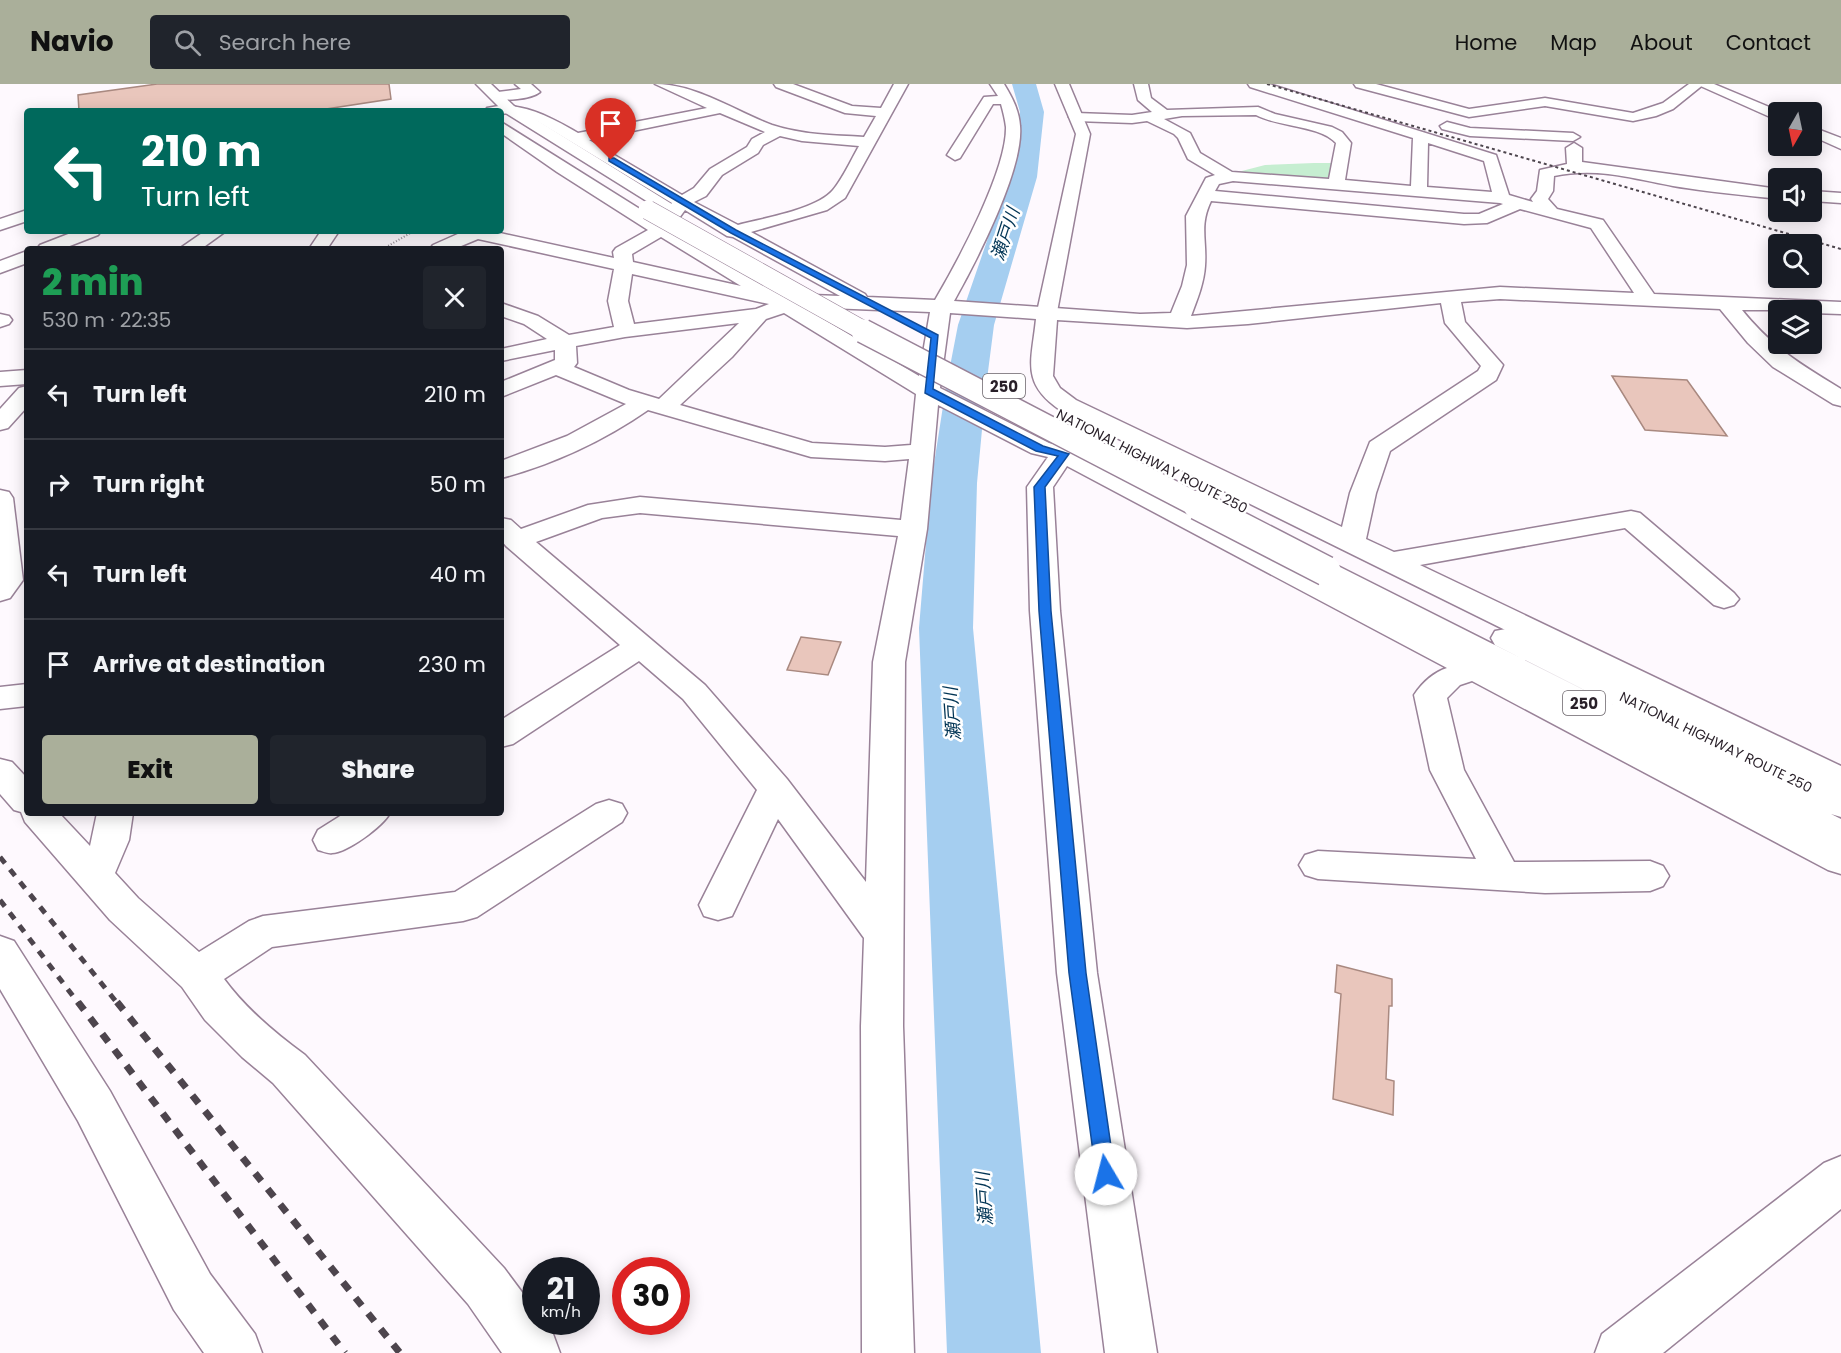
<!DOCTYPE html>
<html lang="en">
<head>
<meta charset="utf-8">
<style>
  body { margin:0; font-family:Poppins,"Noto Sans JP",sans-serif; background:#20242c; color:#f1f3f6; height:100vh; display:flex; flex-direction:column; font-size:22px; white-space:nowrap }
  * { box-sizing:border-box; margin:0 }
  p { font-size:20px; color:#9ea1a6 }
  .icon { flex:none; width:33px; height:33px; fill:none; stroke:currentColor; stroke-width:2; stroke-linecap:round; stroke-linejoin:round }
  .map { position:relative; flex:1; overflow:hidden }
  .side { position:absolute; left:24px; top:162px; width:480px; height:570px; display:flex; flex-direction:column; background:#171b24; border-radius:6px; box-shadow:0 3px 15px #0003 }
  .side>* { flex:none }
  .hud { position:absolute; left:24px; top:24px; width:480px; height:126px; border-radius:6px; box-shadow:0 3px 15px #0003; background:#00695c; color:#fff; overflow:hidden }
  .needle { width:39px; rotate:189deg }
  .controls { position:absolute; left:1768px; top:18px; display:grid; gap:12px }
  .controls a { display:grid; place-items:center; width:54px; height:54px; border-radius:6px; background:#171b24; box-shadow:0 3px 15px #0003; font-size:30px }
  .speed { position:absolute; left:522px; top:1173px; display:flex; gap:12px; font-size:30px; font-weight:700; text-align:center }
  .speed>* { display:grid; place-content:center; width:78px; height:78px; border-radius:50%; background:#171b24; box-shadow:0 3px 15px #0003; line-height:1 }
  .speed small { font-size:15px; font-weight:400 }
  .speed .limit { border:9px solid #d22; background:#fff; color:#111 }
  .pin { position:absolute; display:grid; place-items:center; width:51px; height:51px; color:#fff; margin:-62px -26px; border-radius:50% 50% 50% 0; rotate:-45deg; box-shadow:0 0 6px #0007 }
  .pin .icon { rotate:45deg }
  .me { position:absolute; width:66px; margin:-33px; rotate:352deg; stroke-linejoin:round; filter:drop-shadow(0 0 4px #0008) }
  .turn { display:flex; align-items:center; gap:21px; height:126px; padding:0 18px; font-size:27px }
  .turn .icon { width:78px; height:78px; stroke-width:2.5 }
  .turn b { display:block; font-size:42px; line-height:51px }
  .round { display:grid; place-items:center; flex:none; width:63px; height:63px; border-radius:6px; background:#20242c }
  .headline { display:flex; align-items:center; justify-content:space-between; height:102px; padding:0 18px }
  h1 { font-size:36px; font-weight:800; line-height:45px; color:#1e9e55 }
  .action { display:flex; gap:12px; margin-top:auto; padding:12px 18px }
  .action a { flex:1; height:69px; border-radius:6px; background:#aaaf9a; color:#111; font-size:24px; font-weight:800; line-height:69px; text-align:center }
  .action a+a { background:#20242c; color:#f1f3f6 }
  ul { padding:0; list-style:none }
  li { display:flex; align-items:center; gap:18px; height:90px; padding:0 18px; border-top:2px solid #363941 }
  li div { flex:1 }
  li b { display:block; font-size:22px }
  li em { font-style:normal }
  header { display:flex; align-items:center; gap:36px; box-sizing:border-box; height:84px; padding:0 30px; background:#aaaf9a; color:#111 }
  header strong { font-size:28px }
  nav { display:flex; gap:33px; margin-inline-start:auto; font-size:21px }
  .search { width:420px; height:54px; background:#20242c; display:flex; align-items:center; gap:15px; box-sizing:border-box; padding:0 21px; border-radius:6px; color:#9ea1a6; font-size:22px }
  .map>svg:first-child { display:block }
  .green { fill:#c6eed1 }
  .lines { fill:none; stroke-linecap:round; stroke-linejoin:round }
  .river { fill:#a5cef0; fill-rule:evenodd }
  .building { fill:#e9c6bc; stroke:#a98980; stroke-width:1.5 }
  .minor-casing { stroke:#998298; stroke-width:3 }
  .major-casing { stroke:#998298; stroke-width:3 }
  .highway-casing { stroke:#998298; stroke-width:3 }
  .path { stroke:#958e95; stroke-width:2; stroke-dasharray:1 2; stroke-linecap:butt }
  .minor { fill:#fff; fill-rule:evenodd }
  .major { fill:#fff; fill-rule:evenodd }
  .highway { fill:#fff; fill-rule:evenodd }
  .rail-far2 { stroke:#4d454d; stroke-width:2; stroke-dasharray:3 3; stroke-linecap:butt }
  .rail-far1 { stroke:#4d454d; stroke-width:5; stroke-dasharray:8 8; stroke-linecap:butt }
  .rail { stroke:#4d454d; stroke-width:7; stroke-dasharray:10 10; stroke-linecap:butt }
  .highway-bridge-far2-casing { stroke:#998298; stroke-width:20; stroke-linecap:butt }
  .highway-bridge-far1-casing { stroke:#998298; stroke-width:26; stroke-linecap:butt }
  .highway-bridge-casing { stroke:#998298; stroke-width:32; stroke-linecap:butt }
  .highway-bridge-far2 { stroke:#fff; stroke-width:19 }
  .highway-bridge-far1 { stroke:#fff; stroke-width:23 }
  .highway-bridge { stroke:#fff; stroke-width:29 }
  .route { fill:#1a73e8; stroke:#114b97; stroke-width:1.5 }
  .labels { text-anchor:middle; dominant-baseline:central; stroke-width:5; stroke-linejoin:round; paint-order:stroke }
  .far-street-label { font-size:14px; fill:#281f28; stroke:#fff }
  .shield { fill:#fff; stroke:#686268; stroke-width:1.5 }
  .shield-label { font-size:15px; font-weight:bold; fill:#281f28 }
  .water-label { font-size:18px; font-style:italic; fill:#023555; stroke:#fff }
</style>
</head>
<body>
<header>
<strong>Navio</strong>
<div class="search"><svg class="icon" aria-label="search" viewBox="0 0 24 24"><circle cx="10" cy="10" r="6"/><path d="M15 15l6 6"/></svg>Search here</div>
<nav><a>Home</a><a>Map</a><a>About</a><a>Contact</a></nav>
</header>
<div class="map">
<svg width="1841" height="1269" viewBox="0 0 1841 1269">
  <rect width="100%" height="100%" fill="#fef9fe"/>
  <path class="green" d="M1314,79H1333L1331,94L1321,95L1238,88L1265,81Z"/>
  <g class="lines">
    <path class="river" d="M1012,0H1036L1044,28L1037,93L994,241L986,303L977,399L973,544L1041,1269H947L919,544L931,399L946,303L958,241L1009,93L1020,28Z"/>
  </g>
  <g class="building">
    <path d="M157,0H389L391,15L313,27H79L78,11Z"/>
    <path d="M1612,292L1687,296L1727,352L1645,346Z"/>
    <path d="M801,553L841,558L828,591L787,586Z"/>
    <path d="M1337,881L1392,895V922H1389L1386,995L1394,997L1393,1031L1333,1015L1341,910L1335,908Z"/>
  </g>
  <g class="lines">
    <defs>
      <g id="minor">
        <path d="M515,0H531L540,8C532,15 499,19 491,12L498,8L521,5Z"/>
        <path d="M655,0C696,0 735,27 772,41C802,51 833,51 864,53L876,32L845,29L776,3L774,0H793L852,22L881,24L894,0H908L845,114L827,126L751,148L865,210L867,213L935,216C958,177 1007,86 1006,43C1005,35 1003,27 1001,20H993L960,74L955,76L947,71L984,13L998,12L990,0H1004C1012,13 1019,26 1020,42C1024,85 976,178 954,217L1140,230L1171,229L1182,202L1187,181L1186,132L1206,94L1215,91L1188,75L1178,54L1174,50L1147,37L1132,39L1076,37L1069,33L1076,29L1132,31L1152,28L1138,16L1134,0H1148L1151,14L1167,26L1258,23L1275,30L1332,43L1342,48L1351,59L1345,96L1411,102L1413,54L1250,3L1248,0H1269L1496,71L1509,111L1533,118L1531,115L1537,107L1540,86L1567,80L1566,64L1574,59L1582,64V78L1779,105V115C1744,111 1708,108 1673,102C1631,94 1597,83 1554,92L1553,107L1548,115L1557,125L1603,136L1654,210L1841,218V230L1812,229V226H1742C1774,265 1799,279 1841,305V322L1833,320L1773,283L1748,259L1720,225L1500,215L1461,218L1465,238L1503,281L1496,296L1390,367L1376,409L1366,455L1394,468L1631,427L1640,429L1734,509L1739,515L1734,521L1724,524L1714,521L1625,444L1420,481L1841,682V709L1829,706L1060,326C1020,299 1032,276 1036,235L950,229L940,304L1049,359L1057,361L1065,348L1074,346L1083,348L1086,353L1077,367L1841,759V790L1828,786L1472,597L1460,601L1447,614L1464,686L1514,778L1650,777L1663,782L1669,792L1663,802L1650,807L1545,809L1318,795L1305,791L1299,781L1305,771L1318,767L1476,775L1430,686L1414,611C1422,599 1434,588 1447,584L1067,382L1053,403L1060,527L1097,889L1157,1269H1105L1057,889L1030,527L1027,403L1048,373L1031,369L938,321L927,445L905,578L903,942L914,1269H862L861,942L864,854L778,735L732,832L718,836L704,832L699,821L757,706L683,615L639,577L513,660L501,663V636L620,561L506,462L501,456V434L511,436L521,445L588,421L640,413L901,436L909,375L885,377L811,373L648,326C605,356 552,381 501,394V377L567,352L626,320L556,291L501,313V298L555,276V266L501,277V265L547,255L524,240L501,232V219L538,232L569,251L614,243L608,217L614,185L478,155L454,165H430L433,161L460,149L458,147H491L614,174L613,168L616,164L648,146L557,88L501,49V38L659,137L672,119L537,37L509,29L501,30V27H485L487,24C520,16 550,33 578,49L707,24ZM720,29L765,48L752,55L747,63L710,85L694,104L682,111L589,56ZM1256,31C1278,43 1320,41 1336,59L1329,95L1232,88L1200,69L1190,49L1164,35L1182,32ZM780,52L802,57L859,62C851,76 843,94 833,106C816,126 763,134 738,141L694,118L706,112L722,91L758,69L763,61ZM1428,59L1484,77L1492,108L1427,103ZM1233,97L1500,119L1503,120L1479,130H1464L1215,107L1219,100ZM1211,117L1464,140L1487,139L1520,125L1591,144L1634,209L1500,203L1191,232C1197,216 1204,199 1205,182C1207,156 1199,142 1211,117ZM685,126L727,152L733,153L840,212L782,210L671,145ZM661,153L741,202L633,178L632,170ZM632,190L769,220L756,225L634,240L628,217ZM1441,219L1445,239L1481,282L1478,287L1370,358L1350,409L1342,443L1076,316L1060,304L1053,292L1057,236L1187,244L1248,240ZM803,223L930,228L919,292ZM784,229L916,310L911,361L885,363L812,359L680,321L732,273L766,235ZM739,239L659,315L629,306L574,283L577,279L576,262L625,253ZM640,429L898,452L873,578L866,798L787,695L705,601L536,458L602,434Z"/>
        <path d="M1354,0H1376L1469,25L1545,14L1633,29L1663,19L1689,0H1704L1673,25L1656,32L1633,37L1545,22L1469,33L1356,3Z"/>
        <path d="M1447,38L1470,44L1573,49L1580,53L1573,57L1470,52L1442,45L1440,42Z"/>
        <path d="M1812,107L1841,109V119L1812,117Z"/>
        <path d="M27,126V137L0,146V135Z"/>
        <path d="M76,147H101L98,151L62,165H37L40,161Z"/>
        <path d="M205,147H226L201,165H179Z"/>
        <path d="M321,147H339L327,165H309Z"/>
        <path d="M27,167V179L0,189V177Z"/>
        <path d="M0,230L9,232L12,236L9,240L0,243Z"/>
        <path d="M27,286V300L0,302V288Z"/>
        <path d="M27,302V323L8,344L0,346V325L19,304Z"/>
        <path d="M0,406L9,408L13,414L23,496L10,514L0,517Z"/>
        <path d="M27,600V622L0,625V603Z"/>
        <path d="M0,675L12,678L27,694V729H59L90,762L97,729H133L129,756L115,789L138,814L199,868L249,837L263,832L455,808L596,720L609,716L622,720L627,729L622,738L477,833L463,837L272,863L224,895C246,925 275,949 305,971L504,1184L536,1227V1238H543L553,1250L560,1269H502L468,1220L273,999L242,973L205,936L182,903L110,836L25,738L21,728L14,726L0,710Z"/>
        <path d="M345,729H390C383,742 347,769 332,769C328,770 322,767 318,766L313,756L318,746Z"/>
        <path d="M0,852L14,857L110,1007L210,1190L255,1250L262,1269H204L174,1226L78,1037L0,905Z"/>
        <path d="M1841,1072V1125L1663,1269H1595L1602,1250L1824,1079Z"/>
      </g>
      <g id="major">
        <path d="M1055,0H1069L1090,50L1057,228L1054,232H1040L1037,228L1076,50Z"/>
        <path d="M1696,0H1714L1781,28L1779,37Z"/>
        <path d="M1812,43L1841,54V65L1812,52Z"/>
      </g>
      <g id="highway">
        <path d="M476,0H491L514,22L675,122L673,126H661L504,28Z"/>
        <path d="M1326,478L1336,481L1618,623L1495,561L1491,554L1495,547L1506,545L1517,547L1841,705V733L1831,730L1841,735V765L1828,761L1316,493L1312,487L1316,481Z"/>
      </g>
    </defs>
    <use href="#minor" class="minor-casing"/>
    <use href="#major" class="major-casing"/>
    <use href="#highway" class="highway-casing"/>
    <path class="path" d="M383,165L414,147"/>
    <use href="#minor" class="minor"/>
    <use href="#major" class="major"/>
    <use href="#highway" class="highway"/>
    <path class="rail-far2" d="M1267,0L1841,165"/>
    <g class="rail-far1">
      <path d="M0,773L118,920"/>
      <path d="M0,816L79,920"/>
    </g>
    <g class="rail">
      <path d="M78,918L345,1269"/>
      <path d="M117,918L400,1269"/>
    </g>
    <defs>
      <path id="highway-bridge-far2" d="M648,126L866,248"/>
      <path id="highway-bridge-far1" d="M863,247L1201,423"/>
      <path id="highway-bridge" d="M1198,421L1326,487"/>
    </defs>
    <use href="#highway-bridge-far2" class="highway-bridge-far2-casing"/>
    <use href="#highway-bridge-far1" class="highway-bridge-far1-casing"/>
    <use href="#highway-bridge" class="highway-bridge-casing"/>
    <use href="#highway-bridge-far2" class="highway-bridge-far2"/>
    <use href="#highway-bridge-far1" class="highway-bridge-far1"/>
    <use href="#highway-bridge" class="highway-bridge"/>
  </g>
  <path class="route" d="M609,74H614L736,146L938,251L933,305L1043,362L1069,370L1045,403L1051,527L1086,889L1115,1090L1113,1097L1106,1099L1099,1097L1096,1090L1069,889L1039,527L1034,403L1058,372L1036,367L925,309L931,254L731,149L609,77Z"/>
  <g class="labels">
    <g class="far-street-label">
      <text transform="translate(1152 377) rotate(27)">NATIONAL HIGHWAY ROUTE 250</text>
      <text transform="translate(1716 658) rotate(26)">NATIONAL HIGHWAY ROUTE 250</text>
    </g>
    <g class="shield">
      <rect x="983" y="290" width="42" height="24" rx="4.5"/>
      <rect x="1563" y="607" width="42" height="24" rx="4.5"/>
    </g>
    <g class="shield-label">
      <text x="1004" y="302">250</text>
      <text x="1584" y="619">250</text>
    </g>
    <g class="water-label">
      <text transform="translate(1005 150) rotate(-72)">瀬戸川</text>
      <text transform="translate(952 630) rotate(-94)">瀬戸川</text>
      <text transform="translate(984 1115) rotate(-94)">瀬戸川</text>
    </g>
  </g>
</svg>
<div class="controls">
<a><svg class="needle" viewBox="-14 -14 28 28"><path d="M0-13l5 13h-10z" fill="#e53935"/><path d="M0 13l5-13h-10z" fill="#9ea1a6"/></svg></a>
<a><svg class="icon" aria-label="sound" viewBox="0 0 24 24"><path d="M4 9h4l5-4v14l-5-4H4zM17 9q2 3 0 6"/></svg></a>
<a><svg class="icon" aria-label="search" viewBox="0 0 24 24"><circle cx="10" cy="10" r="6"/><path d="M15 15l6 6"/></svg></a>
<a><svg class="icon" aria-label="layers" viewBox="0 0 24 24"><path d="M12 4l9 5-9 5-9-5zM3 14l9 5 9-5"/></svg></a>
</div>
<div class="speed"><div>21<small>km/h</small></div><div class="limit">30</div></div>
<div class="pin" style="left:611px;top:76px;background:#d93025"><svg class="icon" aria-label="arrive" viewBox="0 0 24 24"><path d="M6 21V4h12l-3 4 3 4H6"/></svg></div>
<svg class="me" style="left:1106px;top:1090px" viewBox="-20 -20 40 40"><circle r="19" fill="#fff"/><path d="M0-13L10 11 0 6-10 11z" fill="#1a73e8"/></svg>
<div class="hud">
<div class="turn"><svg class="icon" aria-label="left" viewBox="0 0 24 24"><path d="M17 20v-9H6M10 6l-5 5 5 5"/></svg><div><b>210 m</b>Turn left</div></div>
</div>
<section class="side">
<div class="headline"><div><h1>2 min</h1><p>530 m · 22:35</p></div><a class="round"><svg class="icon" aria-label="close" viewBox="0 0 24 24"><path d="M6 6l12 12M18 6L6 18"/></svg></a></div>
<ul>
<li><svg class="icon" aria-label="left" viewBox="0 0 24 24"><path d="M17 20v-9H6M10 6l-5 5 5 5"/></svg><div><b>Turn left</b></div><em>210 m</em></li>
<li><svg class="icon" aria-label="right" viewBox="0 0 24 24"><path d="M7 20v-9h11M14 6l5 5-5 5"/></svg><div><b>Turn right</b></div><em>50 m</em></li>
<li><svg class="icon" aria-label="left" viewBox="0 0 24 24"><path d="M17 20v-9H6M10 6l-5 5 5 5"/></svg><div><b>Turn left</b></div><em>40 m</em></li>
<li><svg class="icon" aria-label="arrive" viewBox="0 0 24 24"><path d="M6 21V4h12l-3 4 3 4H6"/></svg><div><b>Arrive at destination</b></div><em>230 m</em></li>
</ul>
<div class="action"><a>Exit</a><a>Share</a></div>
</section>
</div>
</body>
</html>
